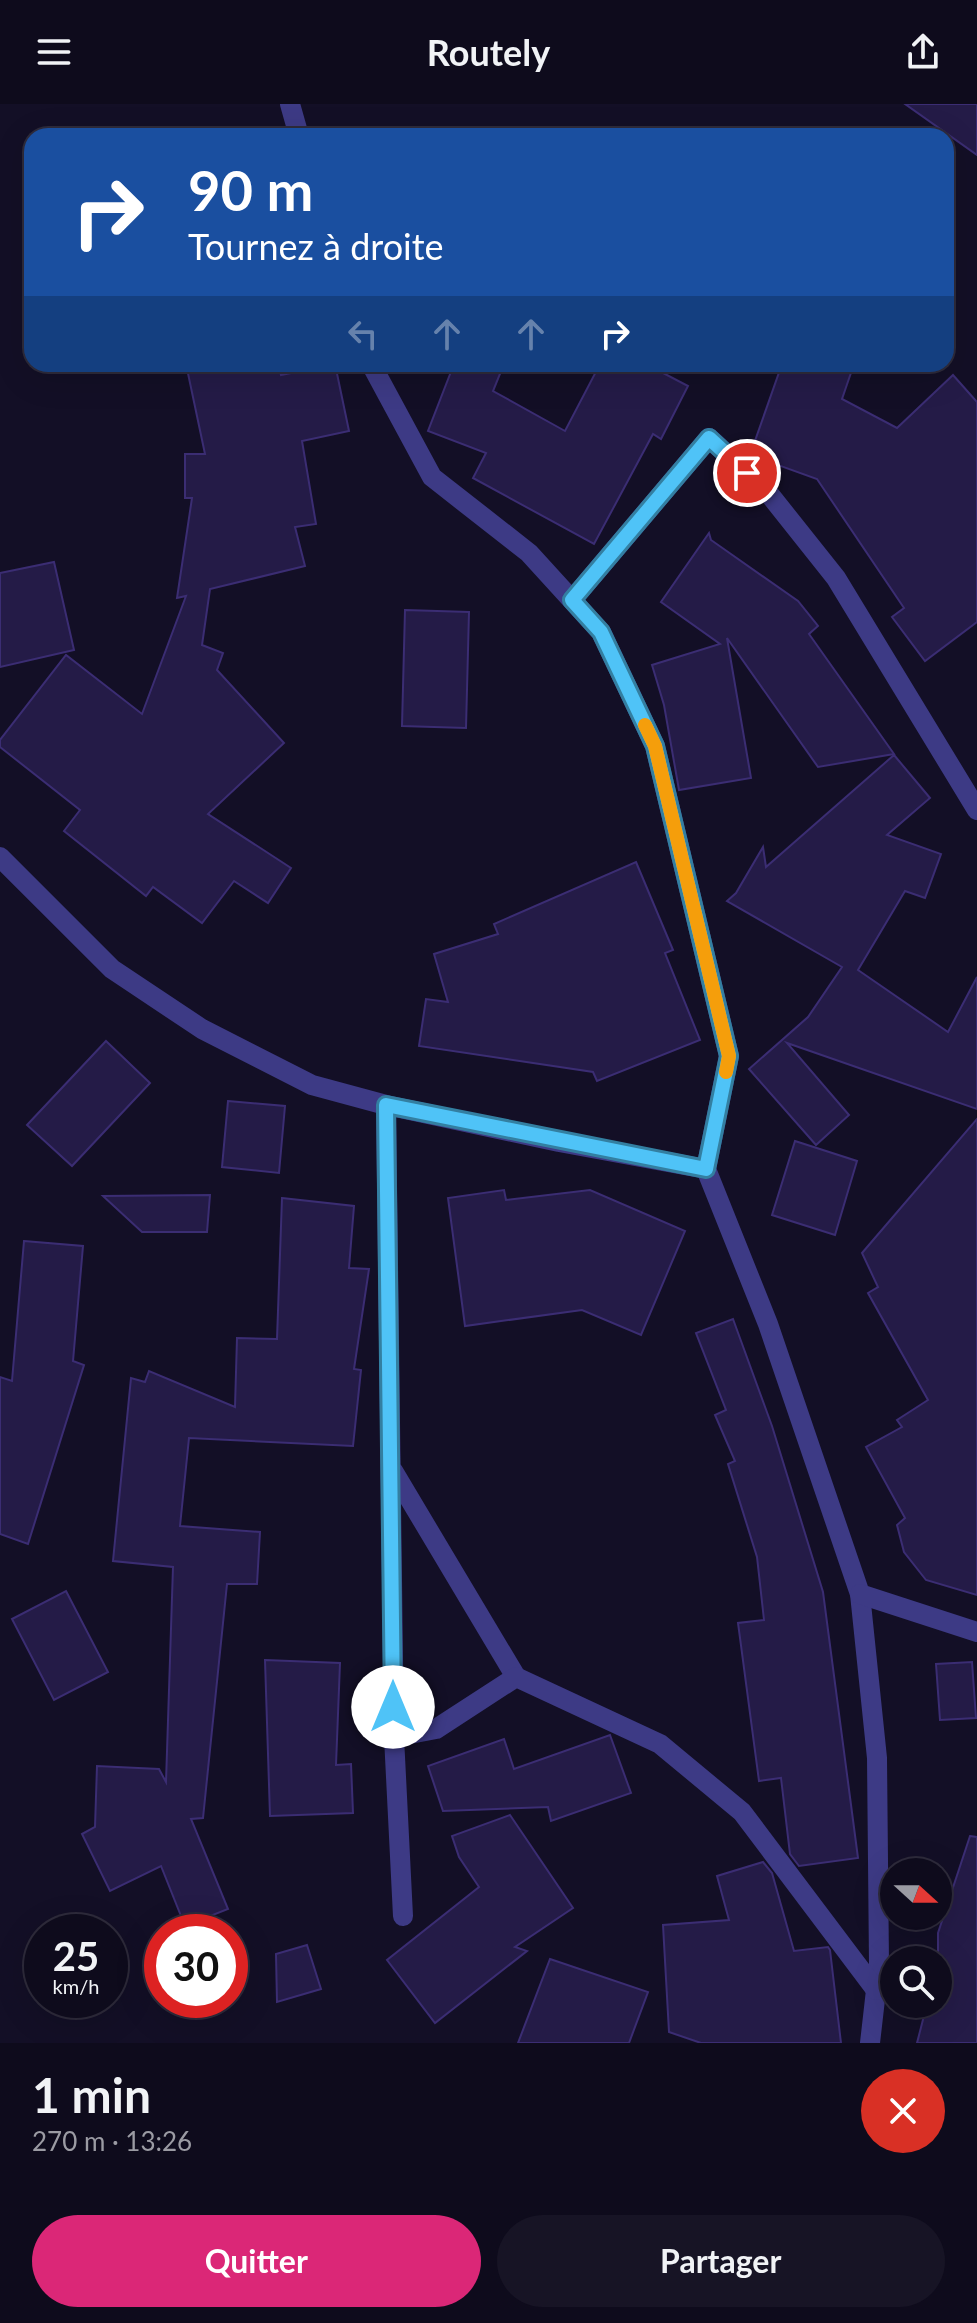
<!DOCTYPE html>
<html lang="fr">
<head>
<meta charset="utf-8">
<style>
  body { margin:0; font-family:Lato,sans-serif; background:#171425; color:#f1f3f6; height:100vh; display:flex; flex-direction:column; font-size:30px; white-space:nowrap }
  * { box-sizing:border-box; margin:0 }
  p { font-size:26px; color:#9b9ba3 }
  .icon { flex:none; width:44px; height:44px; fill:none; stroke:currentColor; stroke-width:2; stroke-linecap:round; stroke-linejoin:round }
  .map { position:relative; height:1939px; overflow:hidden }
  .sheet { display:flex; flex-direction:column; background:#0e0b1c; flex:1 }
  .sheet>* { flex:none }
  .top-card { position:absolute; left:24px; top:24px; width:930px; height:244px; border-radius:24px; box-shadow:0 8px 32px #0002,0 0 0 2px #2e2b3b; background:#1a4fa0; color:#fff; overflow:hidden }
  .needle { width:52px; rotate:111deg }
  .buttons { position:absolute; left:880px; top:1754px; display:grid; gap:16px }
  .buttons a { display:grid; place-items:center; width:72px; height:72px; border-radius:50%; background:#0e0b1c; box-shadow:0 8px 32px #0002,0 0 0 2px #2e2b3b; font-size:40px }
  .speed { position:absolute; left:24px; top:1810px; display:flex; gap:16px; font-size:40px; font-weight:700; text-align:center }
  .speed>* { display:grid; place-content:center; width:104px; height:104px; border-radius:50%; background:#0e0b1c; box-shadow:0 8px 32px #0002,0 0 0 2px #2e2b3b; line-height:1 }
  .speed small { font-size:20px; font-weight:400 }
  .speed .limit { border:12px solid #d22; background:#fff; color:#111 }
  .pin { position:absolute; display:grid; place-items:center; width:68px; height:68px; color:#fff; margin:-34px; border:4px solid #fff; border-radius:50%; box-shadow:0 2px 8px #0007 }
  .me { position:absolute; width:88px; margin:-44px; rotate:0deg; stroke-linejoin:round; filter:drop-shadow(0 0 6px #0008) }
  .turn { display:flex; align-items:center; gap:28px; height:168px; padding:0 32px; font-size:36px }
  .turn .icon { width:104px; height:104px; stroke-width:2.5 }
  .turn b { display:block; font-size:56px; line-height:68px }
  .lanes { display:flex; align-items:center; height:76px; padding:0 32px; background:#0003; justify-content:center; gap:40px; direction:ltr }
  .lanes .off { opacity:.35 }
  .round { display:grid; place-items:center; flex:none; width:84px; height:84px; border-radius:42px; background:#171425 }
  .summary { display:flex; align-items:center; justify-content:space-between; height:136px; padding:0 32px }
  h1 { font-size:48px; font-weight:700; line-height:60px }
  .action { display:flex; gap:16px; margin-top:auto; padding:16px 32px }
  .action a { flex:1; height:92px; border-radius:48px; background:#db2777; color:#fff; font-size:32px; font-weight:700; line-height:92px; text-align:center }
  .action a+a { background:#171425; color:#f1f3f6 }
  header { display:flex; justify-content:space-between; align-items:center; height:104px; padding:0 32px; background:#0e0b1c; font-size:36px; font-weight:700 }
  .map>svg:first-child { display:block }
  .building { fill:#241b47; stroke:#3b2d73; stroke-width:2 }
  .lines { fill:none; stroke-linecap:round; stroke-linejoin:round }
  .street { stroke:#3d3a85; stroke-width:20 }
  .route-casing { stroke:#337fa1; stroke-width:20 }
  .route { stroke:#4fc3f7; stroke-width:14 }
  .slow { stroke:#f59e0b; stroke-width:14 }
</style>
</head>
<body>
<header><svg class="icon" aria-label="menu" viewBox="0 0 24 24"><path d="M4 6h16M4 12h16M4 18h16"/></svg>Routely<svg class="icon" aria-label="share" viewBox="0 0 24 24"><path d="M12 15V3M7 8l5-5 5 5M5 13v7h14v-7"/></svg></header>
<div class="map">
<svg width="977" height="1939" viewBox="0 0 977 1939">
  <rect width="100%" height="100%" fill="#130f26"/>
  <g class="building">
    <path d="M905,0H977V51Z"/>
    <path d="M186,260H278L281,271L335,260L349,327L302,337L316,420L295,423L305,462L210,485L202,541L223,549L217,566L284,639L208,710L291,764L268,799L234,777L202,819L153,783L146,792L64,727L80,706L0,643V636L66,551L142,610L186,492L177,494L192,394H185V350H205Z"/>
    <path d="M454,260H504L493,287L565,327L600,260H646L688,282L661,335L653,330L594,440L473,374L486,349L428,327Z"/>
    <path d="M782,260H854L842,295L897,324L953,271L977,298V518L925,557L892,513L904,504L817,375L750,351Z"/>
    <path d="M709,429L711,436L798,497L818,522L809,530L894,650L818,663L727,534L751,674L679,686L664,601L652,561L720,540L661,498Z"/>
    <path d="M54,458L74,546L0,563V469Z"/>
    <path d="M405,506L469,508L466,624L402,622Z"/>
    <path d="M894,651L930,694L887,731L941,750L925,794L905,787L858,866L948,928L977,873V1005L787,939L849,1011L816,1041L749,965L808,913L842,863L727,797L736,789L763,743L766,763Z"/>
    <path d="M636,758L673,846L665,849L700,936L597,977L593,968L419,942L426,895L448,898L434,850L498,830L494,820Z"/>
    <path d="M106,937L150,979L72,1062L27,1021Z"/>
    <path d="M228,997L285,1002L279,1069L222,1063Z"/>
    <path d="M977,1015V1491L926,1476L904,1448L897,1421L905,1414L866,1343L902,1323L897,1316L928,1296L868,1189L878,1183L862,1149Z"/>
    <path d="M795,1037L857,1057L835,1131L772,1111Z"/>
    <path d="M504,1086L506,1096L590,1086L685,1127L641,1231L582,1206L465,1222L448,1094Z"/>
    <path d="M210,1091L207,1128H142L103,1092Z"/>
    <path d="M282,1094L354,1102L349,1164L369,1165L354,1265L361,1266L353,1342L189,1334L180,1422L260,1428L257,1480H227L203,1714L191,1715L228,1805L185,1822L161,1762L110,1787L82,1730L95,1723L97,1662L159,1665L166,1678L173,1463L113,1457L131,1274L145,1278L149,1267L235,1303L237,1234L277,1235Z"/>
    <path d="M24,1137L83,1142L73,1257L84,1261L28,1440L0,1430V1273L12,1277Z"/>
    <path d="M733,1215L772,1322L823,1488L858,1754L799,1762L790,1750L781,1674L759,1677L738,1519L764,1516L757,1453L728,1360L735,1357L715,1311L726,1306L696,1229Z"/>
    <path d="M66,1487L108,1568L54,1596L12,1515Z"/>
    <path d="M265,1556L340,1559L336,1661L351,1660L353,1709L270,1712Z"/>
    <path d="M972,1558L976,1614L940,1616L936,1560Z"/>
    <path d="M610,1631L631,1689L551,1717L548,1703L443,1707L428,1662L504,1635L514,1665Z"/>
    <path d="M510,1711L573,1804L515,1843L527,1847L435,1919L387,1856L479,1783L459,1753L452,1732Z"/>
    <path d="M970,1732L977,1733V1939H917L927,1900H938V1829Z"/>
    <path d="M763,1758L772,1769L794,1847L828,1843L830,1846L841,1939H701L669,1928L663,1821L729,1816L717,1772Z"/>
    <path d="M307,1841L321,1885L277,1898L276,1850Z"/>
    <path d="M550,1855L648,1888L629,1939H518Z"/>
  </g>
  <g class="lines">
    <g class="street">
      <path d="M290,0L299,32"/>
      <path d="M371,260L432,373L529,449L601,528L655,642L729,952L706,1065L768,1220L860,1490L877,1654L879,1860L870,1939"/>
      <path d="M572,496L709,334L766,386L836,474L977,706"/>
      <path d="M0,753L112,865L202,925L312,981L386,1001L559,1038L706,1065"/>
      <path d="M386,1001L394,1633L403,1812"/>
      <path d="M393,1367L516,1573"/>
      <path d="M860,1490L977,1528"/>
      <path d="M394,1633L436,1625L516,1573L660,1640L742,1708L876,1886"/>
    </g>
  </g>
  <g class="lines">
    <defs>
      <path id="route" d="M393,1603L386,1001L706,1065L729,952L655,642L601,528L572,496L709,334L747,369"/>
    </defs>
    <use href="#route" class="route-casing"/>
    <use href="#route" class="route"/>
    <path class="slow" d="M645,621L655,642L729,952L726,968"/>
  </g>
</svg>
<div class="buttons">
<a><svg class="needle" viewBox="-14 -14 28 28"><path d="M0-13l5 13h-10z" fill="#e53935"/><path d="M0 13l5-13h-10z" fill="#9b9ba3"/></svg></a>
<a><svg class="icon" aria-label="search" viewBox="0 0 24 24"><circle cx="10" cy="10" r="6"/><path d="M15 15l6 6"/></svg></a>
</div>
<div class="speed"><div>25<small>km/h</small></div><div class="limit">30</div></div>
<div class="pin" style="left:747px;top:369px;background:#d93025"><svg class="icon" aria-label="arrive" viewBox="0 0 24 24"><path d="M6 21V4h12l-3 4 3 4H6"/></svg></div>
<svg class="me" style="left:393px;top:1603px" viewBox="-20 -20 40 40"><circle r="19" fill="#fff"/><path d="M0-13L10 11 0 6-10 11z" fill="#4fc3f7"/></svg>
<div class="top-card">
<div class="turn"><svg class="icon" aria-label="right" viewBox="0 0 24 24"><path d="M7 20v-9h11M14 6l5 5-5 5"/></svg><div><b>90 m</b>Tournez à droite</div></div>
<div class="lanes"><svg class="icon off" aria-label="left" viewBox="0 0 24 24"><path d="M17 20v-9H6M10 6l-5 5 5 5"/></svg><svg class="icon off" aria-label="ahead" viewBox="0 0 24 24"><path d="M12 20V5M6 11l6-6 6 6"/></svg><svg class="icon off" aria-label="ahead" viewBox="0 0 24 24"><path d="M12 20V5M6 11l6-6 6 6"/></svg><svg class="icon" aria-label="right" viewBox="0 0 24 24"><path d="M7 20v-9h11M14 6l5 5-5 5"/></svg></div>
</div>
</div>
<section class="sheet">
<div class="summary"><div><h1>1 min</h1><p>270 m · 13:26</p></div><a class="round" style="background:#d93025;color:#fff"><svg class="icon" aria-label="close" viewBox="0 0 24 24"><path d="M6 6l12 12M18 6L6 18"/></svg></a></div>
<div class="action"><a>Quitter</a><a>Partager</a></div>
</section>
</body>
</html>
